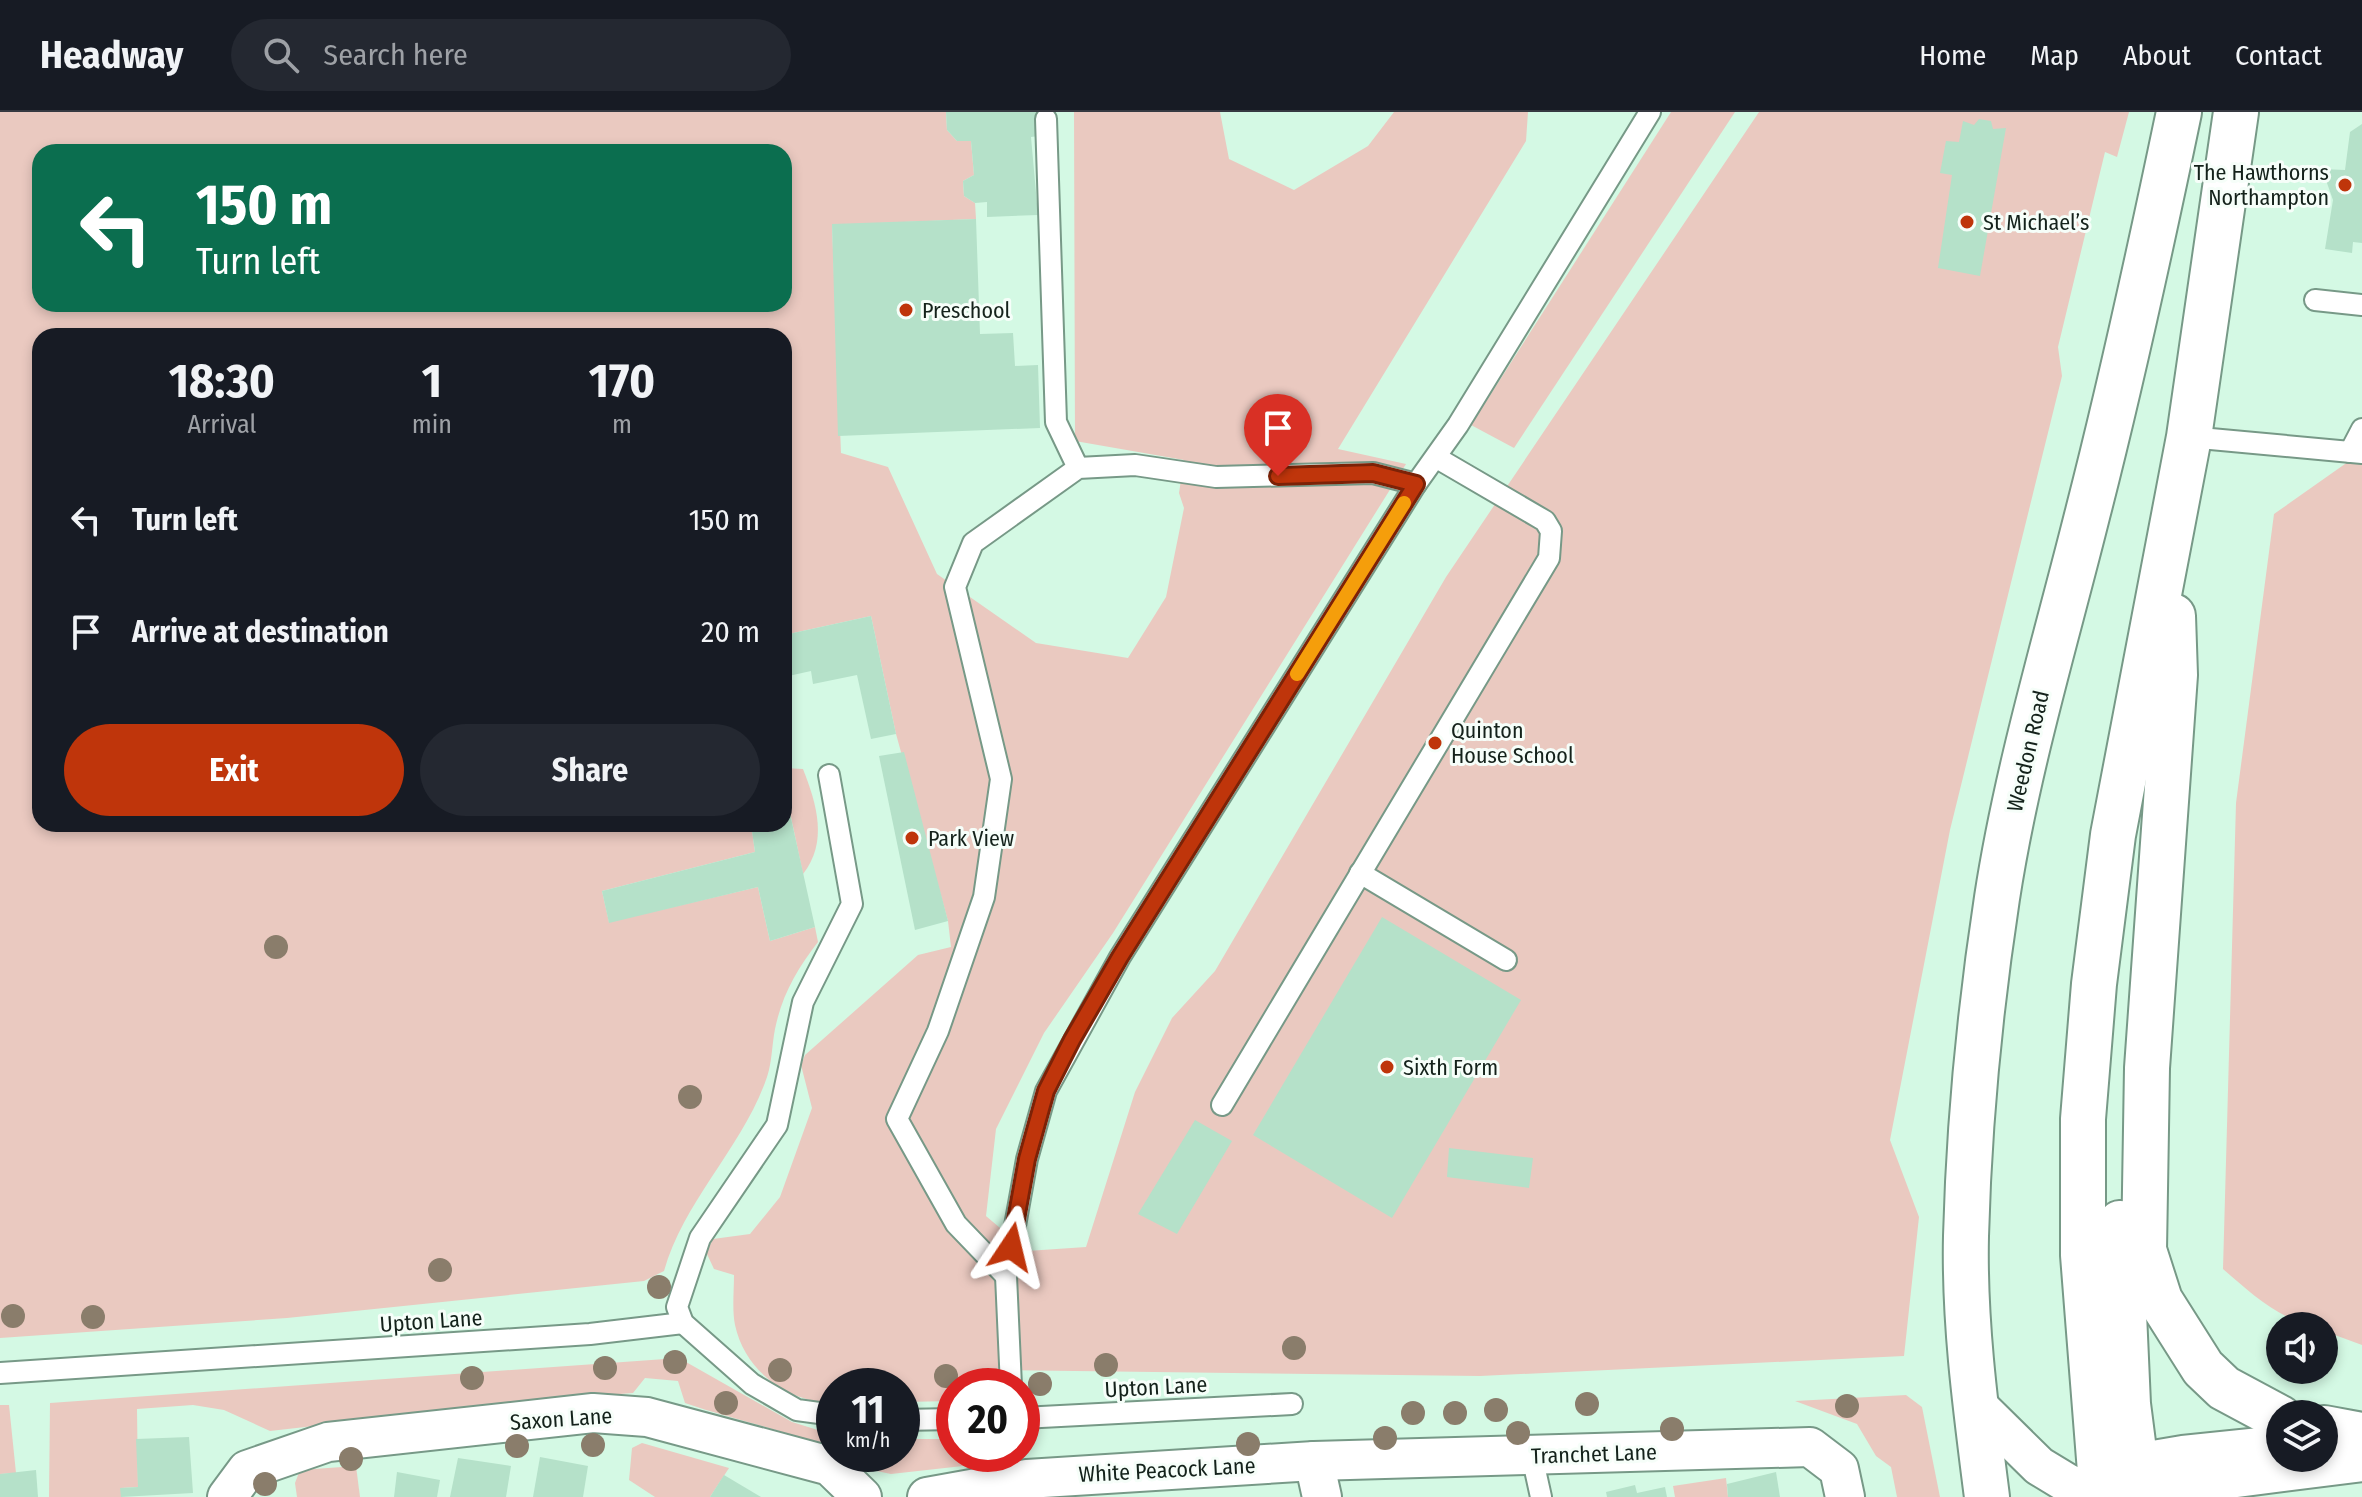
<!DOCTYPE html>
<html lang="en">
<head>
<meta charset="utf-8">
<style>
  body { margin:0; font-family:"Fira Sans Condensed",sans-serif; background:#242831; color:#f1f3f6; height:100vh; display:flex; flex-direction:column; font-size:30px; white-space:nowrap }
  * { box-sizing:border-box; margin:0 }
  p { font-size:26px; color:#9ea1a6 }
  .icon { flex:none; width:44px; height:44px; fill:none; stroke:currentColor; stroke-width:2; stroke-linecap:round; stroke-linejoin:round }
  .map { position:relative; flex:1; overflow:hidden }
  .details { position:absolute; left:32px; top:216px; width:760px; height:504px; display:flex; flex-direction:column; background:#171b24; border-radius:24px; box-shadow:0 4px 12px #0003 }
  .details>* { flex:none }
  .guide { position:absolute; left:32px; top:32px; width:760px; height:168px; border-radius:24px; box-shadow:0 4px 12px #0003; background:#0b6e4f; color:#fff; overflow:hidden }
  .buttons { position:absolute; left:2266px; top:1200px; display:grid; gap:16px }
  .buttons a { display:grid; place-items:center; width:72px; height:72px; border-radius:50%; background:#171b24; box-shadow:0 4px 12px #0003; font-size:40px }
  .speed { position:absolute; left:816px; top:1256px; display:flex; gap:16px; font-size:40px; font-weight:700; text-align:center }
  .speed>* { display:grid; place-content:center; width:104px; height:104px; border-radius:50%; background:#171b24; box-shadow:0 4px 12px #0003; line-height:1 }
  .speed small { font-size:20px; font-weight:400 }
  .speed .limit { border:12px solid #d22; background:#fff; color:#111 }
  .pin { position:absolute; display:grid; place-items:center; width:68px; height:68px; color:#fff; margin:-82px -34px; border-radius:50% 50% 50% 0; rotate:-45deg; box-shadow:0 0 8px #0007 }
  .pin .icon { rotate:45deg }
  .me { position:absolute; width:88px; margin:-44px; rotate:10deg; stroke-linejoin:round; filter:drop-shadow(0 0 6px #0008) }
  .turn { display:flex; align-items:center; gap:28px; height:168px; padding:0 32px; font-size:36px }
  .turn .icon { width:104px; height:104px; stroke-width:2.5 }
  .turn b { display:block; font-size:56px; line-height:68px }
  .eta { display:flex; justify-content:space-evenly; align-items:center; height:136px; text-align:center }
  .eta b { font-size:48px; font-weight:700; line-height:56px }
  .cta { display:flex; gap:16px; margin-top:auto; padding:16px 32px }
  .cta a { flex:1; height:92px; border-radius:48px; background:#bf350b; color:#fff; font-size:32px; font-weight:700; line-height:92px; text-align:center }
  .cta a+a { background:#242831; color:#f1f3f6 }
  ul { padding:0; list-style:none }
  li { display:flex; align-items:center; gap:24px; height:112px; padding:0 32px }
  li div { flex:1 }
  li b { display:block; font-size:30px }
  li em { font-style:normal }
  header { display:flex; align-items:center; gap:48px; box-sizing:border-box; height:112px; padding:0 40px; background:#171b24; border-bottom:2px solid #363941 }
  header strong { font-size:38px }
  nav { display:flex; gap:44px; margin-inline-start:auto; font-size:28px }
  .search { width:560px; height:72px; background:#242831; display:flex; align-items:center; gap:20px; box-sizing:border-box; padding:0 28px; border-radius:44px; color:#9ea1a6; font-size:30px }
  .map>svg:first-child { display:block }
  .green { fill:#eac9c0; fill-rule:evenodd }
  .building { fill:#b5e1c9 }
  .lines { fill:none; stroke-linecap:round; stroke-linejoin:round }
  .service-casing { stroke:#779987; stroke-width:24 }
  .minor-casing { stroke:#779987; stroke-width:42 }
  .trunk-casing { stroke:#779987; stroke-width:48 }
  .service { stroke:#fff; stroke-width:20 }
  .minor { stroke:#fff; stroke-width:38 }
  .trunk { stroke:#fff; stroke-width:44 }
  .tree { fill:#8a7d6b }
  .route-casing { stroke:#7c2207; stroke-width:20 }
  .route { stroke:#bf350b; stroke-width:14 }
  .slow { stroke:#f59e0b; stroke-width:14 }
  .poi-dot { fill:#bf350b; stroke:#f6fef9; stroke-width:3 }
  .labels { text-anchor:middle; dominant-baseline:central; stroke-width:6; stroke-linejoin:round; paint-order:stroke }
  .poi-label { font-size:22px; fill:#14221b; stroke:#f6fef9; text-anchor:start }
  .street-label { font-size:22px; fill:#14221b; stroke:#f6fef9 }
</style>
</head>
<body>
<header>
<strong>Headway</strong>
<div class="search"><svg class="icon" aria-label="search" viewBox="0 0 24 24"><circle cx="10" cy="10" r="6"/><path d="M15 15l6 6"/></svg>Search here</div>
<nav><a>Home</a><a>Map</a><a>About</a><a>Contact</a></nav>
</header>
<div class="map">
<svg width="2362" height="1385" viewBox="0 0 2362 1385">
  <rect width="100%" height="100%" fill="#d4f9e4"/>
  <g class="green">
    <path d="M0,0H946L947,18L957,29H971L974,63L963,69L964,84L975,91L976,107L832,113L841,341L888,355L937,462L1036,531L1128,546L1166,485L1184,396L1179,381L1184,348L1075,329L1074,0H1220L1229,47L1294,78L1368,34L1394,0H1528L1526,29L1338,337L1406,352L1113,821L1044,921L996,1017L986,1104L1027,1139L1086,1135L1135,980L1172,906L1215,859L1446,465L1759,0H2129L2117,45L2105,40L2058,235L2062,264L1950,718L1890,1028L1919,1105L1904,1244L1480,1264L992,1258V1274H954V1289L902,1290V1274H834V1291C787,1290 745,1259 735,1213C732,1198 734,1179 734,1163L714,1157L706,1140L713,1127L750,1122L780,1085L812,996L801,953L805,943L918,843L951,835L948,809L896,622L871,504L784,523V224H40V712H751L755,740L602,779L609,810L758,775L770,829L815,815L818,830C797,857 782,883 775,917C772,932 772,950 767,965C743,1035 684,1088 664,1159L644,1169L287,1206L0,1226ZM40,40H784V192H40Z"/>
    <path d="M1671,0H1735L1514,336L1471,313Z"/>
    <path d="M2362,340V1233L2324,1219V1214C2285,1214 2251,1181 2223,1157L2236,691L2274,402Z"/>
    <path d="M784,656L803,657C817,693 828,730 803,762L784,672Z"/>
    <path d="M679,1246L792,1310L834,1323V1337C785,1318 734,1308 685,1291L678,1269L645,1266L633,1281L542,1288L270,1319L224,1298L193,1293L137,1297L138,1375L121,1376V1385H49L50,1291Z"/>
    <path d="M1906,1283L1922,1295L1940,1385H1897L1891,1355L1876,1344L1857,1312L1795,1289Z"/>
    <path d="M0,1293H9L16,1361L0,1362Z"/>
    <path d="M902,1327H954V1342H991L981,1352L891,1362L867,1357L846,1342H902Z"/>
    <path d="M642,1331L729,1356L710,1385H655L629,1368L632,1336Z"/>
    <path d="M356,1354L360,1385H297L295,1371L300,1358Z"/>
    <path d="M1726,1366L1728,1385H1675L1673,1374Z"/>
  </g>
  <g class="building">
    <path d="M946,0H1037L1039,24L1031,25L1038,103L987,105V90L975,91L964,84L963,69L974,63L971,29H957L947,18Z"/>
    <path d="M1979,7L1991,9L1993,17L2006,16L1980,164L1938,156L1952,63L1940,61L1946,29L1959,30L1963,9L1974,13Z"/>
    <path d="M2362,12V131L2353,130L2352,141L2325,137L2333,88L2322,57L2345,58L2350,20Z"/>
    <path d="M976,107L980,222L1013,221L1015,254L1038,253L1040,316L838,324L832,112Z"/>
    <path d="M871,504L896,622L871,627L857,563L813,572L811,559L784,565V523Z"/>
    <path d="M904,640L948,809L915,818L879,644Z"/>
    <path d="M785,679L815,815L770,829L758,775L609,811L602,779L755,740L751,712H784Z"/>
    <path d="M1382,805L1521,888L1392,1106L1253,1023Z"/>
    <path d="M1195,1008L1232,1029L1177,1122L1138,1102Z"/>
    <path d="M1449,1036L1533,1046L1529,1076L1447,1065Z"/>
    <path d="M189,1325L193,1381L121,1385L120,1376L138,1375L136,1327Z"/>
    <path d="M540,1345L588,1354L583,1385H533Z"/>
    <path d="M458,1346L511,1354L506,1385H450Z"/>
    <path d="M36,1358L38,1385H0V1362Z"/>
    <path d="M397,1360L440,1368L437,1385H394Z"/>
    <path d="M1776,1360L1780,1385H1728L1727,1372Z"/>
    <path d="M724,1363L761,1385H710Z"/>
    <path d="M1635,1373L1637,1381L1665,1375L1667,1385H1607L1606,1380Z"/>
  </g>
  <g class="lines">
    <defs>
      <g id="service">
        <path d="M1046,7L1056,310L1078,356"/>
        <path d="M2315,188L2362,193"/>
        <path d="M2189,325L2362,341"/>
        <path d="M2350,340L2362,317"/>
        <path d="M829,663L852,792L803,890L777,1013L700,1126L677,1195L683,1211L752,1272L797,1298L834,1303"/>
        <path d="M1360,761L1506,848"/>
        <path d="M1222,993L1549,446L1551,419L1545,409L1437,346"/>
        <path d="M1006,1164L956,1112L897,1007L938,919L984,785L1001,667L955,475L973,431L1078,356L1135,353L1216,365L1373,361L1416,372"/>
        <path d="M0,1261L590,1222L683,1211"/>
        <path d="M1011,1274L1006,1164L1027,1047L1046,979L1120,845L1416,372L1458,313L1650,0"/>
        <path d="M1022,1306L1292,1292"/>
        <path d="M902,1308L954,1307"/>
        <path d="M1532,1344L1541,1385"/>
      </g>
      <g id="minor">
        <path d="M1975,1291L2039,1354L2072,1374L2189,1372L2362,1350"/>
        <path d="M1314,1349L1322,1385"/>
        <path d="M2118,1354L2183,1343L2280,1333"/>
        <path d="M227,1385L247,1358L328,1330L593,1301L647,1305L830,1354L862,1385"/>
        <path d="M927,1385L1027,1367L1314,1349L1810,1335L1839,1357L1845,1385"/>
      </g>
      <g id="trunk">
        <path d="M2173,504L2175,563L2147,956L2144,1138L2160,1188L2203,1256L2224,1276L2280,1306"/>
        <path d="M2120,1111L2128,1292L2140,1385"/>
        <path d="M2324,1316L2362,1323"/>
        <path d="M1987,1385C1976,1299 1964,1211 1966,1124C1969,1011 1980,897 1997,786C2017,656 2056,528 2088,400C2122,268 2151,134 2179,0"/>
        <path d="M2102,1385L2083,1143V1007L2094,872L2113,723L2189,325L2236,0"/>
      </g>
    </defs>
    <use href="#service" class="service-casing"/>
    <use href="#minor" class="minor-casing"/>
    <use href="#trunk" class="trunk-casing"/>
    <use href="#service" class="service"/>
    <use href="#minor" class="minor"/>
    <use href="#trunk" class="trunk"/>
  </g>
  <g class="tree">
    <circle cx="276" cy="835" r="12"/>
    <circle cx="690" cy="985" r="12"/>
    <circle cx="440" cy="1158" r="12"/>
    <circle cx="659" cy="1175" r="12"/>
    <circle cx="13" cy="1204" r="12"/>
    <circle cx="93" cy="1205" r="12"/>
    <circle cx="1294" cy="1236" r="12"/>
    <circle cx="675" cy="1250" r="12"/>
    <circle cx="1106" cy="1253" r="12"/>
    <circle cx="605" cy="1256" r="12"/>
    <circle cx="780" cy="1258" r="12"/>
    <circle cx="946" cy="1264" r="12"/>
    <circle cx="472" cy="1266" r="12"/>
    <circle cx="1040" cy="1272" r="12"/>
    <circle cx="726" cy="1291" r="12"/>
    <circle cx="1587" cy="1292" r="12"/>
    <circle cx="1847" cy="1294" r="12"/>
    <circle cx="1496" cy="1298" r="12"/>
    <circle cx="1413" cy="1301" r="12"/>
    <circle cx="1455" cy="1301" r="12"/>
    <circle cx="1672" cy="1317" r="12"/>
    <circle cx="1518" cy="1321" r="12"/>
    <circle cx="1385" cy="1326" r="12"/>
    <circle cx="1248" cy="1332" r="12"/>
    <circle cx="593" cy="1333" r="12"/>
    <circle cx="517" cy="1334" r="12"/>
    <circle cx="351" cy="1347" r="12"/>
    <circle cx="265" cy="1372" r="12"/>
  </g>
  <g class="lines">
    <defs>
      <path id="route" d="M1011,1135L1027,1047L1046,979L1072,928L1120,845L1416,372L1373,361L1278,364"/>
    </defs>
    <use href="#route" class="route-casing"/>
    <use href="#route" class="route"/>
    <path class="slow" d="M1297,562L1404,391"/>
  </g>
  <g class="poi-dot">
    <circle cx="2345" cy="73" r="8"/>
    <circle cx="1967" cy="110" r="8"/>
    <circle cx="906" cy="198" r="8"/>
    <circle cx="1435" cy="631" r="8"/>
    <circle cx="912" cy="726" r="8"/>
    <circle cx="1387" cy="955" r="8"/>
  </g>
  <g class="labels">
    <g class="poi-label">
      <text x="2329" y="60" text-anchor="end">The Hawthorns<tspan x="2329" dy="25">Northampton</tspan></text>
      <text x="1983" y="110">St Michael’s</text>
      <text x="922" y="198">Preschool</text>
      <text x="1451" y="618">Quinton<tspan x="1451" dy="25">House School</tspan></text>
      <text x="928" y="726">Park View</text>
      <text x="1403" y="955">Sixth Form</text>
    </g>
    <g class="street-label">
      <text transform="translate(2028 639) rotate(-77)">Weedon Road</text>
      <text transform="translate(431 1209) rotate(-4)">Upton Lane</text>
      <text transform="translate(1156 1275) rotate(-3)">Upton Lane</text>
      <text transform="translate(561 1307) rotate(-4)">Saxon Lane</text>
      <text transform="translate(1594 1342) rotate(-2)">Tranchet Lane</text>
      <text transform="translate(1167 1358) rotate(-3)">White Peacock Lane</text>
    </g>
  </g>
</svg>
<div class="buttons">
<a><svg class="icon" aria-label="sound" viewBox="0 0 24 24"><path d="M4 9h4l5-4v14l-5-4H4zM17 9q2 3 0 6"/></svg></a>
<a><svg class="icon" aria-label="layers" viewBox="0 0 24 24"><path d="M12 4l9 5-9 5-9-5zM3 14l9 5 9-5"/></svg></a>
</div>
<div class="speed"><div>11<small>km/h</small></div><div class="limit">20</div></div>
<div class="pin" style="left:1278px;top:364px;background:#d93025"><svg class="icon" aria-label="arrive" viewBox="0 0 24 24"><path d="M6 21V4h12l-3 4 3 4H6"/></svg></div>
<svg class="me" style="left:1011px;top:1135px" viewBox="-20 -20 40 40"><path d="M0-17L14 15 0 8-14 15z" fill="#bf350b" stroke="#fff" stroke-width="4"/></svg>
<div class="guide">
<div class="turn"><svg class="icon" aria-label="left" viewBox="0 0 24 24"><path d="M17 20v-9H6M10 6l-5 5 5 5"/></svg><div><b>150 m</b>Turn left</div></div>
</div>
<section class="details">
<div class="eta">
<div><b>18:30</b><p>Arrival</p></div>
<div><b>1</b><p>min</p></div>
<div><b>170</b><p>m</p></div>
</div>
<ul>
<li><svg class="icon" aria-label="left" viewBox="0 0 24 24"><path d="M17 20v-9H6M10 6l-5 5 5 5"/></svg><div><b>Turn left</b></div><em>150 m</em></li>
<li><svg class="icon" aria-label="arrive" viewBox="0 0 24 24"><path d="M6 21V4h12l-3 4 3 4H6"/></svg><div><b>Arrive at destination</b></div><em>20 m</em></li>
</ul>
<div class="cta"><a>Exit</a><a>Share</a></div>
</section>
</div>
</body>
</html>
